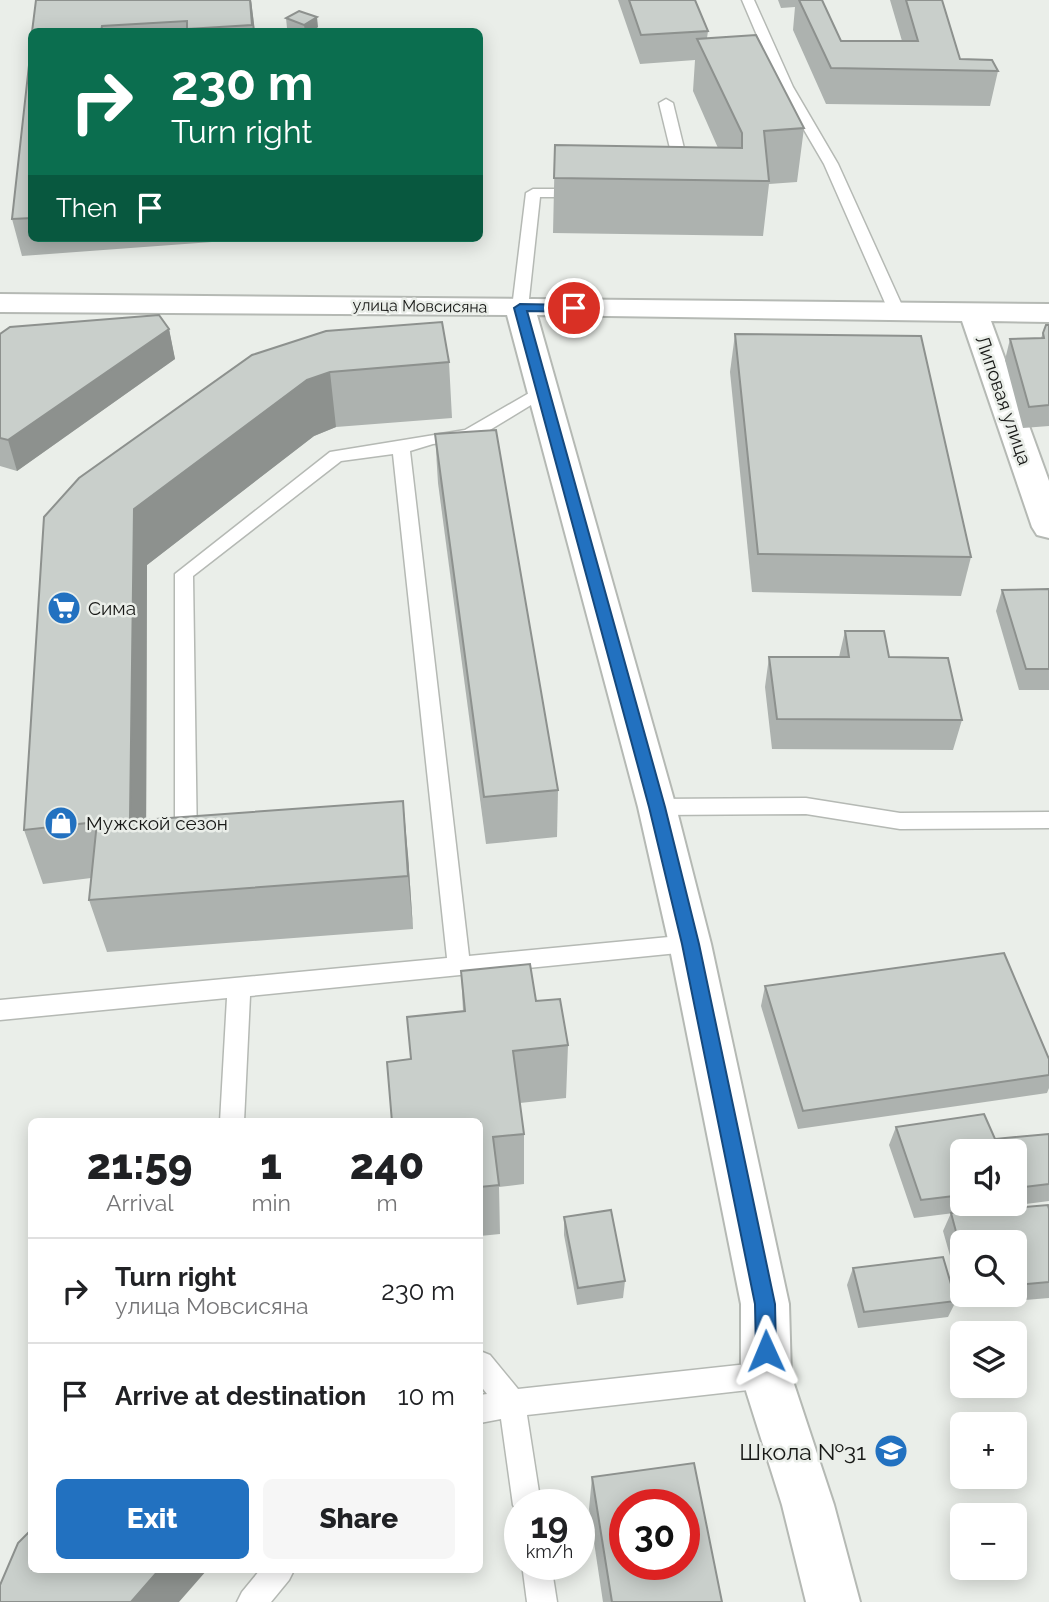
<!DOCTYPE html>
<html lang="en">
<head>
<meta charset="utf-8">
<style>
  body { margin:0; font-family:Raleway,sans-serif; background:#f6f6f6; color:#202124; height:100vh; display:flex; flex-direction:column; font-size:26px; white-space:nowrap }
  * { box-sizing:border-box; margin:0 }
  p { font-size:23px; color:#757577 }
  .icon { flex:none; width:38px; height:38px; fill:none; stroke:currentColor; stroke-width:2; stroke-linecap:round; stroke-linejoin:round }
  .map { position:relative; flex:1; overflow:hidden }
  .details { position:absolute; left:28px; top:1118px; width:455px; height:455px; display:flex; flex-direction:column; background:#fff; border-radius:10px; box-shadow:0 4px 18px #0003 }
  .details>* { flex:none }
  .banner { position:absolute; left:28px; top:28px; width:455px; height:214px; border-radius:10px; box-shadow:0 4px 18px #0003; background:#0b6e4f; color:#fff; overflow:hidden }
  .controls { position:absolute; left:950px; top:1139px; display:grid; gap:14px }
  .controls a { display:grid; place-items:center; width:77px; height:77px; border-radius:10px; background:#fff; box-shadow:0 4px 18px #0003; font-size:35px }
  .speed { position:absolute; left:504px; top:1489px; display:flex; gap:14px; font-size:35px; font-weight:700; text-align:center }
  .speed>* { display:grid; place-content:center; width:91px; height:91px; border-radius:50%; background:#fff; box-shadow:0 4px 18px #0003; line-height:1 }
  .speed small { font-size:18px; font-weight:400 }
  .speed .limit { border:10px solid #d22; background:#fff; color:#111 }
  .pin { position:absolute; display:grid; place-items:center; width:60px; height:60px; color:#fff; margin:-30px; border:4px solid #fff; border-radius:50%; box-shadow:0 2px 7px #0007 }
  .me { position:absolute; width:77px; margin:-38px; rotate:359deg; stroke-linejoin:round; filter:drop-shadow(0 0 5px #0008) }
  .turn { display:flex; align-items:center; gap:24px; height:147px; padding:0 28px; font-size:32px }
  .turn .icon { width:91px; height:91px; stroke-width:2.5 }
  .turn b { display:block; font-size:49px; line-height:60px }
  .then { display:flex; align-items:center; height:66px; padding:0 28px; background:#0003; gap:14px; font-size:26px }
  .eta { display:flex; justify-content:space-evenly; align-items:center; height:119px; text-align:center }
  .eta b { font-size:42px; font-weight:800; line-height:49px }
  .cta { display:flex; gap:14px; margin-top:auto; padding:14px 28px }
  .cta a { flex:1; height:80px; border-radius:10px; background:#2271c0; color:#fff; font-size:28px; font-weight:800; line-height:80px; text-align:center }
  .cta a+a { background:#f6f6f6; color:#202124 }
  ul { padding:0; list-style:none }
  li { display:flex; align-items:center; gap:21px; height:105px; padding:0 28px; border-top:2px solid #e0e0e0 }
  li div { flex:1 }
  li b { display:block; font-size:26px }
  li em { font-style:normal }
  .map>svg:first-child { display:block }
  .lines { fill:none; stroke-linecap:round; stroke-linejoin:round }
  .service-casing { stroke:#b5b9b4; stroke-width:3 }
  .minor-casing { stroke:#b5b9b4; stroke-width:4 }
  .service { fill:#fff; fill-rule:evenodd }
  .minor { fill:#fff; fill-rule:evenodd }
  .wall { fill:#adb2af; fill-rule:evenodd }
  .shaded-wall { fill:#8d918e }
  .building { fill:#c9cfcb; stroke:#8d918e; stroke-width:2; fill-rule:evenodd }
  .route { fill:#2271c0; stroke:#16497d; stroke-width:2 }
  .labels { text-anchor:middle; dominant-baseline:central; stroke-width:5; stroke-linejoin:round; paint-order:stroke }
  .far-street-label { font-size:16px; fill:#181917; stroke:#eaeee9 }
  .street-label { font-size:19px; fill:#181917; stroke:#eaeee9 }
  .poi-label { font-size:19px; fill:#181917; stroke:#eaeee9; text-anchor:start }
  .near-poi-label { font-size:23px; fill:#181917; stroke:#eaeee9; text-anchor:end }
</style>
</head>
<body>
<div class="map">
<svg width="1049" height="1602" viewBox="0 0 1049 1602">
  <rect width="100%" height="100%" fill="#eaeee9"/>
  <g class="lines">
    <defs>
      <g id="service">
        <path d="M742,0H754L793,87L838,164L905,312L903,315L897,317L889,312L824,164L779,87Z"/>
        <path d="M666,99L673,103L690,173L688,176H678L676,173L659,103Z"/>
        <path d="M533,189H583L590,193L583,197H540L528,308L520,313L512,308L526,193Z"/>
        <path d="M543,385L549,386L551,390L549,394L475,439L433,444L410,451L469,956L690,935L698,937L701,944L698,951L250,996L244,1122H220L227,998L0,1020V1000L447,958L393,454L341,461L193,576L197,845L194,851L186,853L178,851L175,845V574L330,452L465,430Z"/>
        <path d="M806,798L900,813L1049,812V828L900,829L806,814L657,815L650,813L646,807L650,801L657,799Z"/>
        <path d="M480,1351L490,1355L518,1389L766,1362L776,1366L780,1375L776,1384L766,1388L527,1415L541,1505H520V1516L513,1505L501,1419L480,1423V1395L487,1394L480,1385Z"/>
        <path d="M522,1564H551L557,1602H527Z"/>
        <path d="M260,1570H294L289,1580L271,1602H237L242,1592Z"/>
      </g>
      <path id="minor" d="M0,294L1049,304V322L991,321L1049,481V538L1037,535L1032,527L962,321L537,315L676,807L711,944L789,1304L791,1375L834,1505L860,1602H806L782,1505L741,1375V1304L669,944L638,807L507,315L0,312Z"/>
    </defs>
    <use href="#service" class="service-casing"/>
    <use href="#minor" class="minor-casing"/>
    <use href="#service" class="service"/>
    <use href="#minor" class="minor"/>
  </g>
  <g class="wall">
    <path d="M36,0H251L255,32H32Z"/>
    <path d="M618,0H695L708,31L707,38L804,128L797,182L769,184L763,236L553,233L555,145L718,148L693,91L695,60L640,64Z"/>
    <path d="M778,0H822L841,41H902L890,0H942L960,59L998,71L990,106L826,104L793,30L795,7L781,8Z"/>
    <path d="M286,18L318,27L311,32H296L287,28Z"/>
    <path d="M32,38V238H267L22,256L12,219Z"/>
    <path d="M442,322L449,362L452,418L336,427L314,436L147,565L146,819L408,855L413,929L107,952L89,900L91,878L43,884L24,830L79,478Z"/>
    <path d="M1046,325H1049V426L1023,428L1005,360L1010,339L1041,338Z"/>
    <path d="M169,329L175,359L17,471L0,466V334Z"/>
    <path d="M735,334L971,557L961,596L752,592L730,372Z"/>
    <path d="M435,434L558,790L557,837L486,844L438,483Z"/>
    <path d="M1049,589V690H1019L996,611L1002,590Z"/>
    <path d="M845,631L962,720L953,750L772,749L765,687L769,657H839Z"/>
    <path d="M461,971L536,1001L568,1045L566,1098L520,1103L524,1134V1184L499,1187L500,1234L480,1236V1122L411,1059L463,1011Z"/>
    <path d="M765,986L1049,1059V1088L1047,1093L798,1129L761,1006Z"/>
    <path d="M896,1127L995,1139L1049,1134V1201L914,1218L889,1145ZM962,1152H1015V1204H962Z"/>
    <path d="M1049,1209V1298L964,1305L943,1231L951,1213ZM962,1242H1015V1295H962Z"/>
    <path d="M564,1217L625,1281L623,1298L577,1305L564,1235Z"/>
    <path d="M853,1268L956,1301L948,1317L858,1328L847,1285Z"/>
    <path d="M592,1477L722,1602H603L589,1509Z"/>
  </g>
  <g class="shaded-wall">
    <path d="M250,0H251L255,32H253Z"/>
    <path d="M317,17L318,27L311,32H305L304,25Z"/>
    <path d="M169,329L175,359L17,471L8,440Z"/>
    <path d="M330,372L336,427L314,436L147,565L146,872L114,822L134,509L307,380Z"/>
    <path d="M403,801L408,855L413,929L408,876Z"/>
    <path d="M159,1570H207L179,1602H131Z"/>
  </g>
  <g class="building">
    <path d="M36,0H250L252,25L187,29V21L102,26L101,32H32Z"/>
    <path d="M629,0H695L708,31L641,35Z"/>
    <path d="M799,0H822L841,41H918L906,0H942L960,59L992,60L998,71L831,68Z"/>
    <path d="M299,11L317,17L304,25L286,18Z"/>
    <path d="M756,35L804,128L764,131L769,181L554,178L555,145L742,148V133L697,39Z"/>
    <path d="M32,38V218L12,219Z"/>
    <path d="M159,315L169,329L8,440L0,438V334L10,327Z"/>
    <path d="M442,322L449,362L330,372L307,380L134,509L130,819L114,822L403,801L408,876L89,900L97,822L24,830L44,517L79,478L252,355L326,331Z"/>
    <path d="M1046,325H1049V405L1029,407L1010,339L1044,338L1043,333Z"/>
    <path d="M735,334L921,336L971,557L758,554Z"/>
    <path d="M496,430L558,790L484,797L435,434Z"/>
    <path d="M1049,589V669H1026L1002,590Z"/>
    <path d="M845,631H884L889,657L948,658L962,720L777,719L769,657H849Z"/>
    <path d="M1004,953L1049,1059V1075L803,1111L765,986Z"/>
    <path d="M530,964L536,1001L560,999L568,1045L513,1051L524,1134L493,1137L499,1185L480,1187V1122H392L387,1062L411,1059L407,1017L465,1011L461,971Z"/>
    <path d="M984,1114L995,1139L1049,1134V1184L1015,1188V1152H962V1195L921,1200L896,1127Z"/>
    <path d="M1048,1205L1049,1209V1282L1015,1285V1242H962V1254L951,1213Z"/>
    <path d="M611,1210L625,1281L578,1288L564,1217Z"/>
    <path d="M943,1257L956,1301L864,1312L853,1268Z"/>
    <path d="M694,1463L722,1602H612L592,1477ZM625,1505H684V1564H625Z"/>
    <path d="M32,1529V1570H159L131,1602H0V1585L18,1543Z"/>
  </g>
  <path class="route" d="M520,304L574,305L580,308L574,312L527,311L665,807L699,944L775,1304L776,1351L773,1358L766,1361L759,1358L756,1351L755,1304L682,944L649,807L514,308Z"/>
  <defs>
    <symbol id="supermarket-disc" viewBox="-11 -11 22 22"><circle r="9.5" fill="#2271c0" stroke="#eaeee9"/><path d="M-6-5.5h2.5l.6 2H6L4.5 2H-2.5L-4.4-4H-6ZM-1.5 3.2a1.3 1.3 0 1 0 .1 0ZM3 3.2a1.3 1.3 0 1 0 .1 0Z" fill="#fff"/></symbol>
    <symbol id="shop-disc" viewBox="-11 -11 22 22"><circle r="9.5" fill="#2271c0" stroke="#eaeee9"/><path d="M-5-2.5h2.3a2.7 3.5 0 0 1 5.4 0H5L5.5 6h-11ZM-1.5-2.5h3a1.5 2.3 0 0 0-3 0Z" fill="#fff"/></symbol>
    <symbol id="school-disc" viewBox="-11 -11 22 22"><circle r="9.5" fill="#2271c0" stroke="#eaeee9"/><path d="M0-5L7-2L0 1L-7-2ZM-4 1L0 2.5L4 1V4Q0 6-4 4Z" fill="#fff"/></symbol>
  </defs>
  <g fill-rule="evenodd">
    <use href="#supermarket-disc" x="45" y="589" width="38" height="38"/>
    <use href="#shop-disc" x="42" y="804" width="38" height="38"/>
    <use href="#school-disc" x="872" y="1432" width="38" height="38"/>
  </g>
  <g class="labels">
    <g class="far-street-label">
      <text transform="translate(420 306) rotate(1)">улица Мовсисяна</text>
    </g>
    <g class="street-label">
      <text transform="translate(1004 400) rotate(71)">Липовая улица</text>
    </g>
    <g class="poi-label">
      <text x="88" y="608">Сима</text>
      <text x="86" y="823">Мужской сезон</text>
    </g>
    <g class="near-poi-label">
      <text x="866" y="1451">Школа №31</text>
    </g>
  </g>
</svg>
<div class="controls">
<a><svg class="icon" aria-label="sound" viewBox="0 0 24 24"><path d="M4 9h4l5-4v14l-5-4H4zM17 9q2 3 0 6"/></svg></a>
<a><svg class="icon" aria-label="search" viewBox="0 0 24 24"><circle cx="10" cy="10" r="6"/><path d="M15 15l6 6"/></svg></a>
<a><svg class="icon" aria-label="layers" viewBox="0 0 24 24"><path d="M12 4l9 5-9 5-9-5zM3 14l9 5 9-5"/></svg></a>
<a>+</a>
<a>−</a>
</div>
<div class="speed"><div>19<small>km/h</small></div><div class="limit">30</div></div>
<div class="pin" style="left:574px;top:308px;background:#d93025"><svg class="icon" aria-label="arrive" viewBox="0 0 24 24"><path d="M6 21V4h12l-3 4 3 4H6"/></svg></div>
<svg class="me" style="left:766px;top:1351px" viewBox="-20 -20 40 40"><path d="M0-17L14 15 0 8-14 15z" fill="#2271c0" stroke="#fff" stroke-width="4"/></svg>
<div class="banner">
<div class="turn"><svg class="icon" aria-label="right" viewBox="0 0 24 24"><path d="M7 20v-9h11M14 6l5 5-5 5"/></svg><div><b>230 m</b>Turn right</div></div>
<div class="then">Then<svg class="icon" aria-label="arrive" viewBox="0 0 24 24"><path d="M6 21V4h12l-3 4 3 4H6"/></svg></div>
</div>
<section class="details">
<div class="eta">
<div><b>21:59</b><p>Arrival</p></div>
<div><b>1</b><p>min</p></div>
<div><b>240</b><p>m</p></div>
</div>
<ul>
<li><svg class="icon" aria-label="right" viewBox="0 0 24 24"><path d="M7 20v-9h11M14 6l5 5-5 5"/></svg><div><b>Turn right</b><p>улица Мовсисяна</p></div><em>230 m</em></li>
<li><svg class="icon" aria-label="arrive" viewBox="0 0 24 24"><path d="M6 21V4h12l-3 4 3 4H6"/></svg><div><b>Arrive at destination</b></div><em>10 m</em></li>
</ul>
<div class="cta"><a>Exit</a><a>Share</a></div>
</section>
</div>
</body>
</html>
